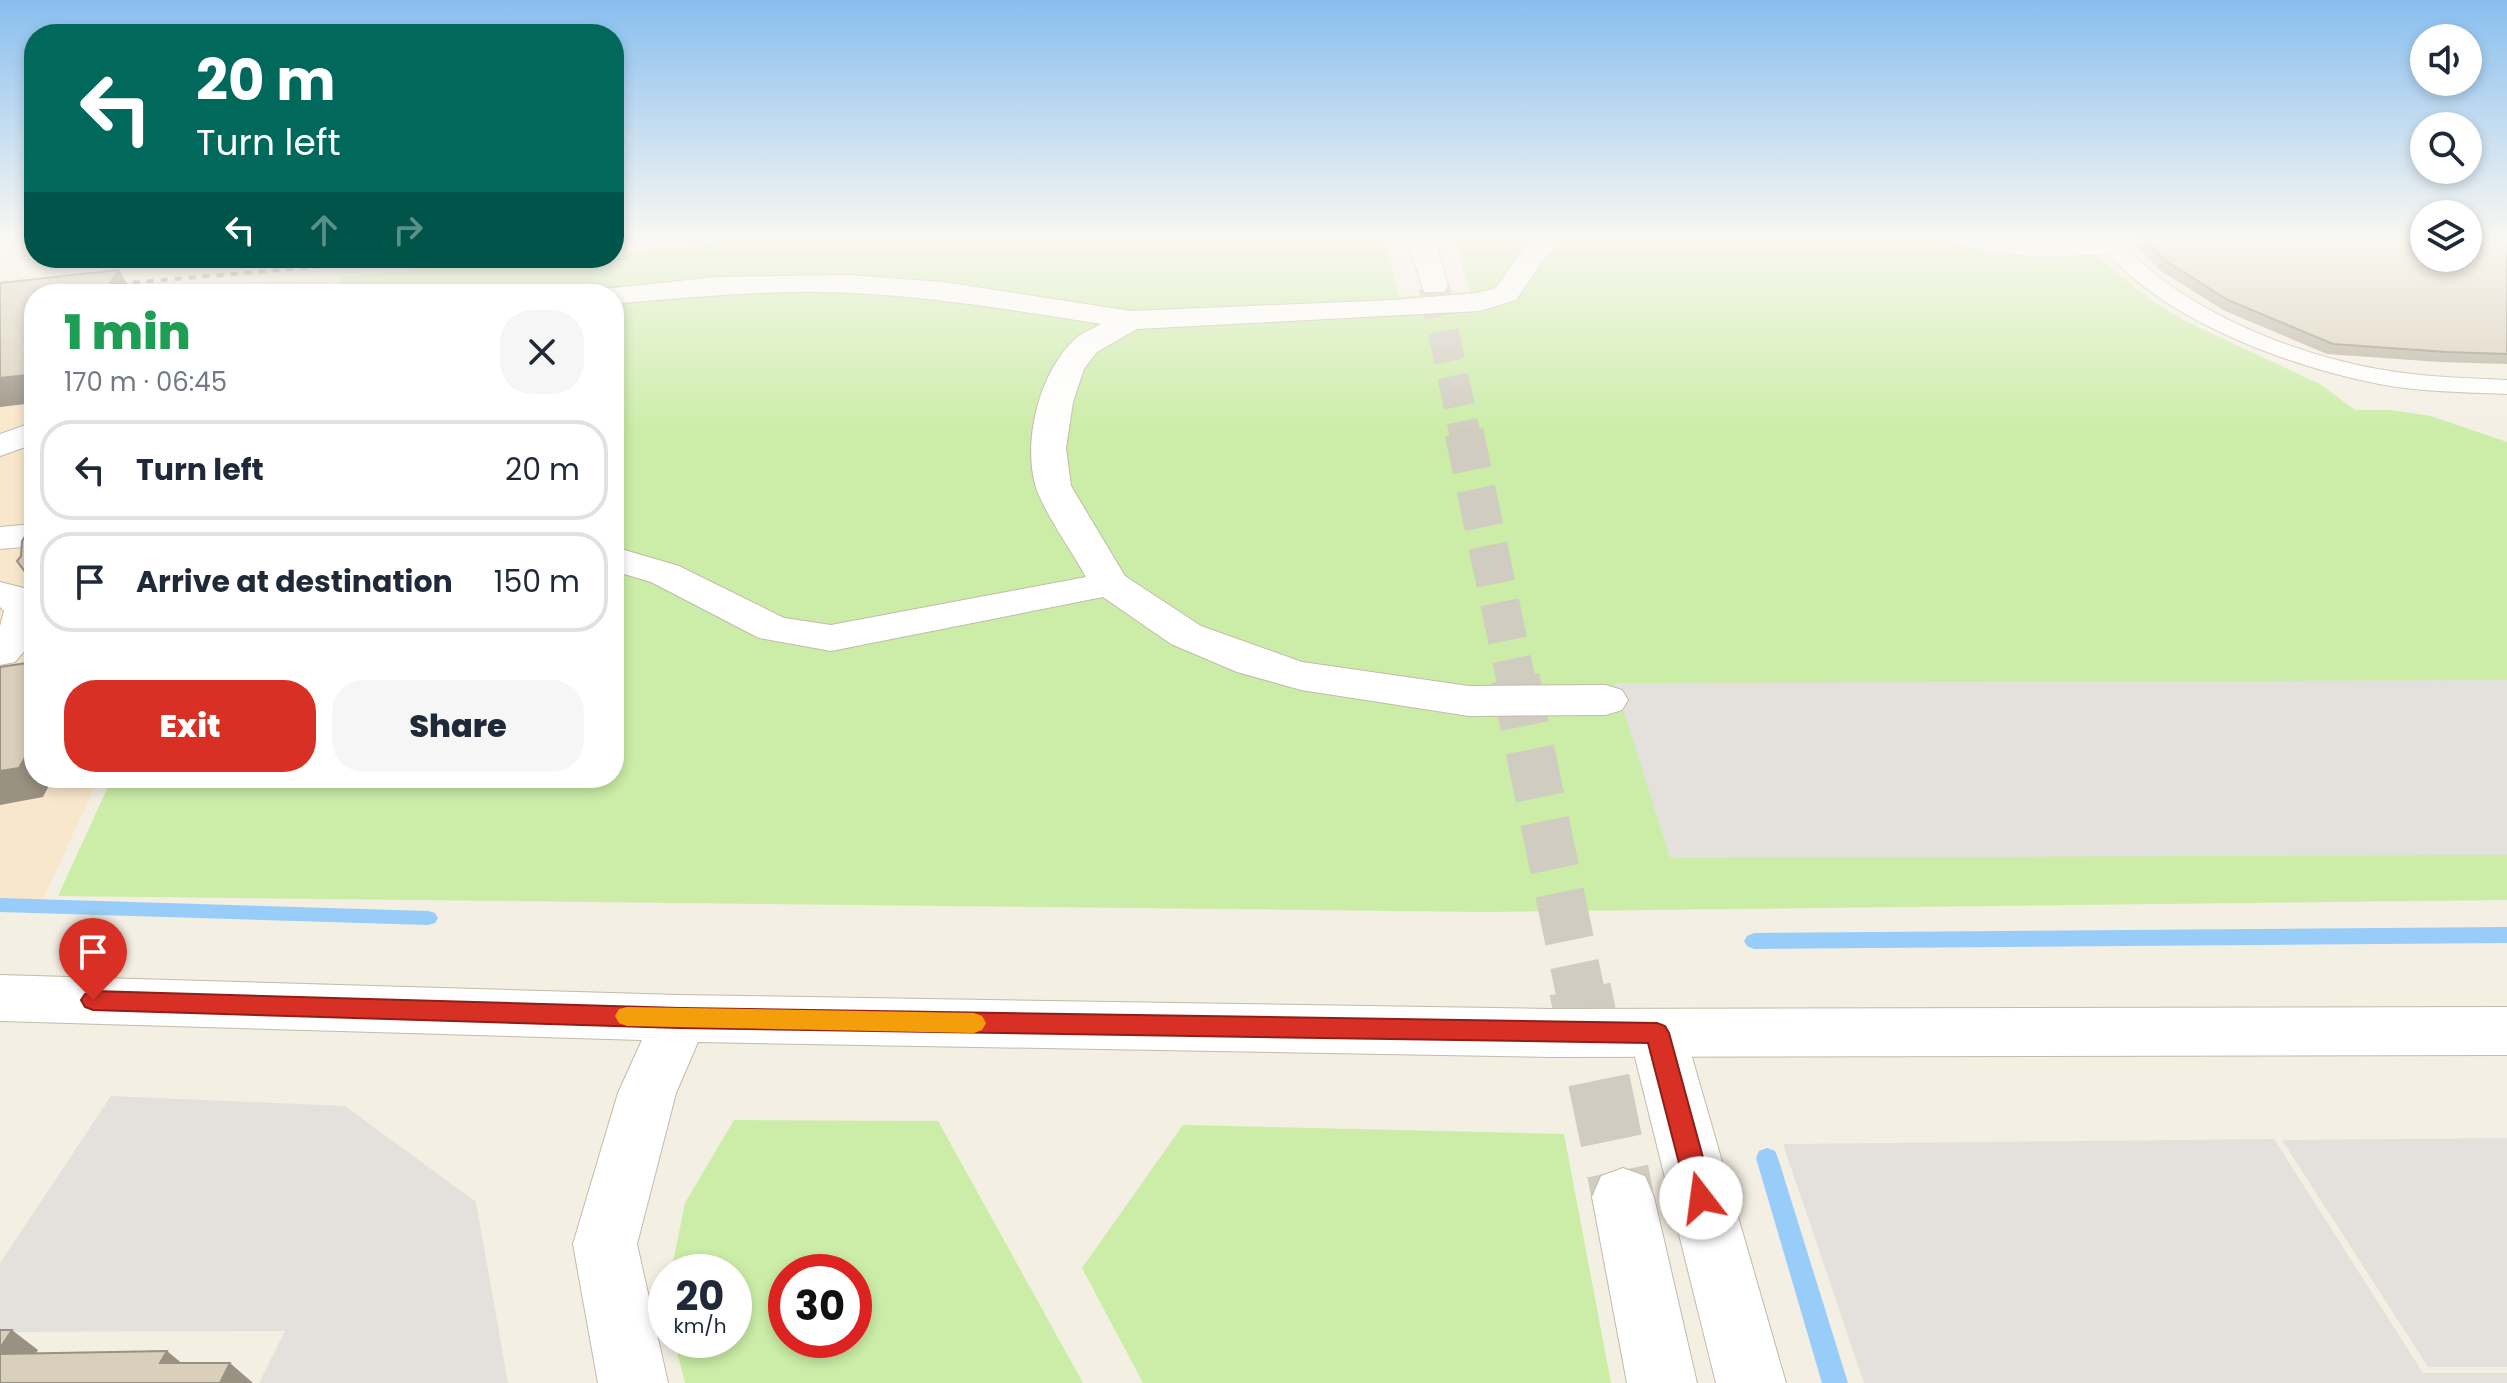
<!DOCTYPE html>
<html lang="en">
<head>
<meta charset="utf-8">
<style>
  body { margin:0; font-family:Poppins,sans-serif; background:#f6f6f7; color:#1f2937; height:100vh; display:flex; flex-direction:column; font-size:30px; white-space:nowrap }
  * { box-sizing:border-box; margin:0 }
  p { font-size:26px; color:#747a83 }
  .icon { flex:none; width:44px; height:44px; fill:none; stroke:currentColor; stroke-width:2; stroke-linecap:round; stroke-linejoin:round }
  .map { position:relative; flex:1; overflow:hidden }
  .sheet { position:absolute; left:24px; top:284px; width:600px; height:504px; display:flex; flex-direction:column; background:#fff; border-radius:32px; box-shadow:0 4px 12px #0003 }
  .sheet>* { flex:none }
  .guide { position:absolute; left:24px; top:24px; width:600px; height:244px; border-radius:32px; box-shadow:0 4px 12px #0003; background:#00695c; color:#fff; overflow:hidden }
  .controls { position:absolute; left:2410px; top:24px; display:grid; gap:16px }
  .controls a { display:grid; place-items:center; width:72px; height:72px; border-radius:50%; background:#fff; box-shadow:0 4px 12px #0003; font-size:40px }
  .speed { position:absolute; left:648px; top:1254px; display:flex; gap:16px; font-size:40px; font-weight:700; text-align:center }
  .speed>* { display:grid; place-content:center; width:104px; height:104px; border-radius:50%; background:#fff; box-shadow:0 4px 12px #0003; line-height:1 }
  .speed small { font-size:20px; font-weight:400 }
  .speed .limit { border:12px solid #d22; background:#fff; color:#111 }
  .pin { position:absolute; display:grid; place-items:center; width:68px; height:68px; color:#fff; margin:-82px -34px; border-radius:50% 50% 50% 0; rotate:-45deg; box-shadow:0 0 8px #0007 }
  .pin .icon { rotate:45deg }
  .me { position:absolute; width:88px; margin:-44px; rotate:345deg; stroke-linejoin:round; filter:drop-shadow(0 0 6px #0008) }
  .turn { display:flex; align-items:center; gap:28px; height:168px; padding:0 40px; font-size:36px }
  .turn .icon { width:104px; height:104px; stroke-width:2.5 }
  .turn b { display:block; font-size:56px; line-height:68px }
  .lanes { display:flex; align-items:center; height:76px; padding:0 40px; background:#0003; justify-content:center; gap:40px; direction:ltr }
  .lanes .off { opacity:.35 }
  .round { display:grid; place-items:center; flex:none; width:84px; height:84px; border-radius:32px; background:#f6f6f7 }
  .summary { display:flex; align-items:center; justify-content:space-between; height:136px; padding:0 40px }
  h1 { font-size:48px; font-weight:800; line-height:60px; color:#1e9e55 }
  .primary-button { display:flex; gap:16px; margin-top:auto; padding:16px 40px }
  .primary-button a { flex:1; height:92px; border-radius:32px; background:#d93025; color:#fff; font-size:32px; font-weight:800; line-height:92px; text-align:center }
  .primary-button a+a { background:#f6f6f7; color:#1f2937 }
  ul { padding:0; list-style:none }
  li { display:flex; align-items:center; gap:24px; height:100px; margin:0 16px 12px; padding:0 24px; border:4px solid #e0e1e3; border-radius:32px }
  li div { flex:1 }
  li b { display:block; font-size:30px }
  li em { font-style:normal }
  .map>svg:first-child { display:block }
  .commercial { fill:#f9e7cb }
  .green { fill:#cbeda7; fill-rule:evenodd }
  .parking { fill:#e4e1dc }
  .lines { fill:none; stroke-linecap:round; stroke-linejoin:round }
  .stream { fill:#98cdf9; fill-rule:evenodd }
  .minor-tunnel-far3 { stroke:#d1ccc0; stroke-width:31; stroke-dasharray:31 15; stroke-linecap:butt }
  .minor-tunnel-far2 { stroke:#d1ccc0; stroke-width:39; stroke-dasharray:39 19; stroke-linecap:butt }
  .minor-tunnel-far1 { stroke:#d1ccc0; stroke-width:49; stroke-dasharray:49 24; stroke-linecap:butt }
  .minor-tunnel { stroke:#d1ccc0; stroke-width:62; stroke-dasharray:62 31; stroke-linecap:butt }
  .service-casing { stroke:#c3bba8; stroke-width:2 }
  .pedestrian-casing { stroke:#c3bba8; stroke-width:2 }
  .minor-casing { stroke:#c3bba8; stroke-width:2 }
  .tertiary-casing { stroke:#c3bba8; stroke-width:2 }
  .service { fill:#fff; fill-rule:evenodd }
  .pedestrian { fill:#fff; fill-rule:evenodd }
  .minor { fill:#fff; fill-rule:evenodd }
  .tertiary { fill:#fff; fill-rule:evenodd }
  .rail { stroke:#959595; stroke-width:4; stroke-dasharray:7 7; stroke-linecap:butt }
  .wall { fill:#bbb2a0 }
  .shaded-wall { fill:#999182 }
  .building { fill:#dacfba; stroke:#999182; stroke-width:2 }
  .route { fill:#d93025; stroke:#8d1f18; stroke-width:2 }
  .slow { fill:#f59e0b }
</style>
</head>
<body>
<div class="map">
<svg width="2507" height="1383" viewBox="0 0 2507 1383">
  <rect width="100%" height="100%" fill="#f4efe3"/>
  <g class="commercial">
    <path d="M333,277L325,294H123Z"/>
    <path d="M34,301V778H99L41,903L0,902V304Z"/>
  </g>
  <g class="green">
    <path d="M762,239H1384L1399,297L1470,292L1454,239H2082L2104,262L2152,301L2189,323L2320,384L2355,410H2391L2431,416L2507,442V900L1484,912L58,896L112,778H614V294H333L341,277L552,258H614V252Z"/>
    <path d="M734,1120L938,1121L1083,1383H685L674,1340H734V1272H671L685,1203ZM786,1272H854V1340H786Z"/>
    <path d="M1183,1125L1564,1134L1611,1383H1143L1082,1268Z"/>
  </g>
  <g class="parking">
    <path d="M2507,680V855L1670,858L1615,683Z"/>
    <path d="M111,1096L345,1106L476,1202L508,1383H259L285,1331L0,1332V1263Z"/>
    <path d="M2507,1138V1367H2428L2282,1140Z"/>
    <path d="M2274,1139L2423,1373H2507V1383H1864L1783,1144Z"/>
  </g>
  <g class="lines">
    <g class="stream">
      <path d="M0,898L428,911L435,913L438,918L435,923L428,925L0,912Z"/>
      <path d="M2507,927V943L1754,949L1747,946L1744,941L1747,936L1754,933Z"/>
      <path d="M1767,1148L1775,1151L1778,1158L1848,1383H1822L1756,1158L1759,1151Z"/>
    </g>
    <path class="minor-tunnel-far3" d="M1434,286L1465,434"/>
    <path class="minor-tunnel-far2" d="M1464,432L1516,680"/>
    <path class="minor-tunnel-far1" d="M1515,678L1580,991"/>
    <path class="minor-tunnel" d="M1580,989L1623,1197"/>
    <defs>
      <path id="service" d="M2096,239H2117C2181,309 2286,352 2378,369C2421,377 2464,378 2507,380V394C2464,392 2421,392 2379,384C2287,366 2153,317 2096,239Z"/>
      <g id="pedestrian">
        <path d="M1535,239H1564L1542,262L1516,300L1480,311L1137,329L1097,352L1084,369L1073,402L1066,448L1071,486L1125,576L1201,626L1302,662L1469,686L1606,685L1622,690L1628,700L1622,710L1606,715L1469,716L1301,690L1237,672L1171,644L1103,597L831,651L759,638L651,582L614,571V547L679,566L784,618L831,625L1086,577C1073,553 1041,508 1035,484C1023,439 1040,372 1074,340C1081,333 1092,329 1101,324C1018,311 936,297 852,293C773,289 693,297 614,304V294H600L604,289L716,277L849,275L943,282L1131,311L1392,300L1477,293L1496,288L1522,250Z"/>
        <path d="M1954,239H2117L2125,246L2121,252L2111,254L2035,257L1967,247L1957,245Z"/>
        <path d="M34,422V444L0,456V434Z"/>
        <path d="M34,524V546L0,549V527Z"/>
        <path d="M0,582L28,589L34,595V640L15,662L0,665V626L4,611L0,607Z"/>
      </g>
      <g id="minor">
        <path d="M1407,239H1435L1448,286L1444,292H1424Z"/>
        <path d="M1657,1009L1677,1016L1685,1033L1786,1383H1716L1629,1033L1637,1016Z"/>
        <path d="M1623,1168L1645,1176L1654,1197L1697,1383H1627L1592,1197L1601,1176Z"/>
      </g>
      <path id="tertiary" d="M0,975L680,995L1550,1009L2507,1007V1055L1550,1057L698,1042L676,1093L637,1244L668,1383H598L573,1244L618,1093L642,1040L0,1021Z"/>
    </defs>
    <use href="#service" class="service-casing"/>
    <use href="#pedestrian" class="pedestrian-casing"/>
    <use href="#minor" class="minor-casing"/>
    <use href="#tertiary" class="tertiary-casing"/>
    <use href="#service" class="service"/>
    <use href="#pedestrian" class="pedestrian"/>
    <use href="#minor" class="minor"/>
    <use href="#tertiary" class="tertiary"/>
    <g class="rail">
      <path d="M614,241L637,239"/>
      <path d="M105,285L420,258"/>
    </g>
  </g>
  <path class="wall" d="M2130,239H2507V364L2440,362L2327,354L2223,310L2161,271Z"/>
  <g class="shaded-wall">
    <path d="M119,270L133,294H102Z"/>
    <path d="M34,367V403L0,407V378Z"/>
    <path d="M34,741V778H53L43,797L0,805V771Z"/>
    <path d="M12,1330L38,1350L23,1374L0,1357V1348Z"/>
    <path d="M167,1351L190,1370L160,1363Z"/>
    <path d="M230,1363L253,1383H220Z"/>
  </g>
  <g class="building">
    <path d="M2143,239H2424V258H2468V239H2507V354L2447,352L2333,344L2228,300L2166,261Z"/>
    <path d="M119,270L102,294H34V367L27,375L0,378V283Z"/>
    <path d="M34,522V584L17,561L21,556L22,541Z"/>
    <path d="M34,662V741L19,768L0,771V667Z"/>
    <path d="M0,1330H12L0,1348Z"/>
    <path d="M167,1351L160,1363H230L220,1383H0V1354Z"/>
  </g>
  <linearGradient id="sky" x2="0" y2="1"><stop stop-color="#88beef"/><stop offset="0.55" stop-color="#faf8f2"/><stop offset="1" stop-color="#faf8f2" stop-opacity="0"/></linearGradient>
  <rect width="2507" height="433" fill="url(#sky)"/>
  <path class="route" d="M93,991L680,1008L1657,1023L1665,1026L1669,1033L1714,1198L1710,1207L1701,1211L1692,1207L1688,1198L1648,1043L680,1028L93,1010L85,1007L81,1000L85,994Z"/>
  <path class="slow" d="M627,1007L974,1013L982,1016L986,1023L982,1030L974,1033L627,1026L619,1023L615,1016L619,1009Z"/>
</svg>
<div class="controls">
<a><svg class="icon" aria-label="sound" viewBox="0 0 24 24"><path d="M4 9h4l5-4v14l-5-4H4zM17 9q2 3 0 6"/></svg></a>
<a><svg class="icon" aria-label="search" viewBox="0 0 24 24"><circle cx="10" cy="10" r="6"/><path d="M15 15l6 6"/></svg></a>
<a><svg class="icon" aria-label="layers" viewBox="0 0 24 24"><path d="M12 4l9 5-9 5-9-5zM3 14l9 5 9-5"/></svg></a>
</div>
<div class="speed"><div>20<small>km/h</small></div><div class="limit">30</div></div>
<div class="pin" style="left:93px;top:1000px;background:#d93025"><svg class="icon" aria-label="arrive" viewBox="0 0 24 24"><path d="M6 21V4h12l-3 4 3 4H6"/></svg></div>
<svg class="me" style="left:1701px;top:1198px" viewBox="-20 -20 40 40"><circle r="19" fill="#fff"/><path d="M0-13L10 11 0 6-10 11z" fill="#d93025"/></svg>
<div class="guide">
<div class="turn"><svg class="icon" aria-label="left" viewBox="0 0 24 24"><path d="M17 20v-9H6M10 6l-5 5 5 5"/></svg><div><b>20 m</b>Turn left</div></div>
<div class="lanes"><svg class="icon" aria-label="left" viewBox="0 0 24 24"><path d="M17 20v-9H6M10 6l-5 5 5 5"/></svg><svg class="icon off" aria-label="ahead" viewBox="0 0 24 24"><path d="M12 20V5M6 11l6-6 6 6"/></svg><svg class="icon off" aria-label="right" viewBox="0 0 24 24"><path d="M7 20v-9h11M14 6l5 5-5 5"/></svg></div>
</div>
<section class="sheet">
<div class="summary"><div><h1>1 min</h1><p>170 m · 06:45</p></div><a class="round"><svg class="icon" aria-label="close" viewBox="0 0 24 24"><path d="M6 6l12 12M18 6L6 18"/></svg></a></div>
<ul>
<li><svg class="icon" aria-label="left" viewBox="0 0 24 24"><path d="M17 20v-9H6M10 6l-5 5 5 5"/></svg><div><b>Turn left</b></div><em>20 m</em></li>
<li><svg class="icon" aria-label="arrive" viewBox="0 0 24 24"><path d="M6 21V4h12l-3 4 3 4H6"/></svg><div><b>Arrive at destination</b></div><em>150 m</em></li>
</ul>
<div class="primary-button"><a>Exit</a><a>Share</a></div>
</section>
</div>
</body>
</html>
